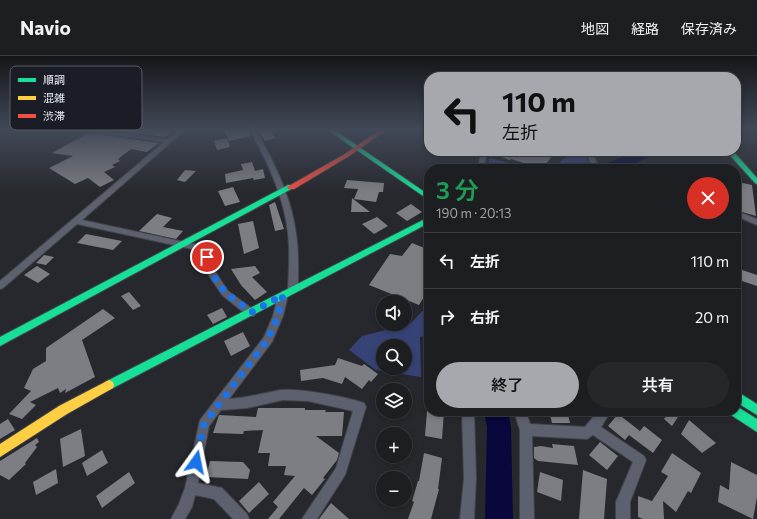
<!DOCTYPE html>
<html lang="ja">
<head>
<meta charset="utf-8">
<style>
  body { margin:0; font-family:Commissioner,"Noto Sans JP",sans-serif; background:#25272a; color:#f1f3f6; height:100vh; display:flex; flex-direction:column; font-size:15px; white-space:nowrap }
  * { box-sizing:border-box; margin:0 }
  p { font-size:13px; color:#a0a2a5 }
  .icon { flex:none; width:22px; height:22px; fill:none; stroke:currentColor; stroke-width:2; stroke-linecap:round; stroke-linejoin:round }
  .map { position:relative; flex:1; overflow:hidden }
  .drawer { position:absolute; left:424px; top:108px; width:317px; height:252px; display:flex; flex-direction:column; background:#1d1e22; border-radius:16px; box-shadow:0 2px 6px #0003,0 0 0 1px #3b3c40 }
  .drawer>* { flex:none }
  .top-card { position:absolute; left:424px; top:16px; width:317px; height:84px; border-radius:16px; box-shadow:0 2px 6px #0003,0 0 0 1px #3b3c40; background:#a6a8ae; color:#111; overflow:hidden }
  .buttons { position:absolute; left:376px; top:239px; display:grid; gap:8px }
  .buttons a { display:grid; place-items:center; width:36px; height:36px; border-radius:50%; background:#1d1e22; box-shadow:0 2px 6px #0003,0 0 0 1px #3b3c40; font-size:20px }
  .pin { position:absolute; display:grid; place-items:center; width:34px; height:34px; color:#fff; margin:-17px; border:2px solid #fff; border-radius:50%; box-shadow:0 1px 4px #0007 }
  .me { position:absolute; width:44px; margin:-22px; rotate:12deg; stroke-linejoin:round; filter:drop-shadow(0 0 3px #0008) }
  .turn { display:flex; align-items:center; gap:14px; height:84px; padding:0 12px; font-size:18px }
  .turn .icon { width:52px; height:52px; stroke-width:2.5 }
  .turn b { display:block; font-size:28px; line-height:34px }
  .round { display:grid; place-items:center; flex:none; width:42px; height:42px; border-radius:21px; background:#25272a }
  .head { display:flex; align-items:center; justify-content:space-between; height:68px; padding:0 12px }
  h1 { font-size:24px; font-weight:600; line-height:30px; color:#1e9e55 }
  .cta { display:flex; gap:8px; margin-top:auto; padding:8px 12px }
  .cta a { flex:1; height:46px; border-radius:24px; background:#a6a8ae; color:#111; font-size:16px; font-weight:600; line-height:46px; text-align:center }
  .cta a+a { background:#25272a; color:#f1f3f6 }
  ul { padding:0; list-style:none }
  li { display:flex; align-items:center; gap:12px; height:56px; padding:0 12px; border-top:1px solid #3b3c40 }
  li div { flex:1 }
  li b { display:block; font-size:15px }
  li em { font-style:normal }
  header { display:flex; align-items:center; gap:24px; box-sizing:border-box; height:56px; padding:0 20px; background:#1d1e22; border-bottom:1px solid #3b3c40 }
  header strong { font-size:19px }
  nav { display:flex; gap:22px; margin-inline-start:auto; font-size:14px }
  .map>svg:first-child { display:block }
  .green { fill:#374377; fill-rule:evenodd }
  .lines { fill:none; stroke-linecap:round; stroke-linejoin:round }
  .river { fill:#09073c; fill-rule:evenodd }
  .building { fill:#7d7e83 }
  .street-casing { stroke:#434448; stroke-width:2 }
  .fast-casing { stroke:#434448; stroke-width:2 }
  .slow-casing { stroke:#434448; stroke-width:2 }
  .jam-casing { stroke:#434448; stroke-width:2 }
  .path { stroke:#5e606a; stroke-width:1.5; stroke-dasharray:1.5 2.5; stroke-linecap:butt }
  .street { fill:#5d616f; fill-rule:evenodd }
  .fast { fill:#16e098; fill-rule:evenodd }
  .slow { fill:#ffcf43; fill-rule:evenodd }
  .jam { fill:#f24e42; fill-rule:evenodd }
  .route { stroke:#1a73e8; stroke-width:7; stroke-dasharray:0 12.6 }
  .key { fill:#1a1d26; stroke:#595b64; stroke-width:1 }
  .key-label { font-size:11px; fill:#ebedf3 }
</style>
</head>
<body>
<header>
<strong>Navio</strong>
<nav><a>地図</a><a>経路</a><a>保存済み</a></nav>
</header>
<div class="map">
<svg width="757" height="463" viewBox="0 0 757 463">
  <rect width="100%" height="100%" fill="#27282d"/>
  <g class="green">
    <path d="M563,95H584L590,110L587,113H552L567,100Z"/>
    <path d="M490,102L531,113H505L488,109Z"/>
    <path d="M429,248V280L420,281L421,321L376,314L349,294L362,280L410,268ZM383,290H405V312H383Z"/>
  </g>
  <g class="lines">
    <g class="river">
      <path d="M637,95H654C648,104 629,110 618,113C613,114 607,113 602,113L605,108Z"/>
      <path d="M484,355H508L511,371L513,463H485L487,371Z"/>
    </g>
  </g>
  <g class="building">
    <path d="M102,73H176L165,81Z"/>
    <path d="M224,73H248L251,80L229,85Z"/>
    <path d="M257,73H270L275,82L265,85Z"/>
    <path d="M88,77L159,87L147,96L131,93L118,103L120,105L112,109L115,111L104,116L114,124L100,131L88,122L75,128L49,112L73,100L52,97Z"/>
    <path d="M227,82L230,91L217,94L214,85Z"/>
    <path d="M488,95H556L542,113L511,103L509,104Z"/>
    <path d="M252,106L255,115L263,113L265,122L254,124L253,122L226,127L225,118L243,114L241,108Z"/>
    <path d="M185,114L196,115L185,126L177,124Z"/>
    <path d="M347,124L384,127L383,136H379L376,146L354,143L358,133L344,132Z"/>
    <path d="M738,126L752,129L756,160L742,156L741,142L738,141Z"/>
    <path d="M233,131L240,146L225,150L218,135Z"/>
    <path d="M352,142L370,156H351Z"/>
    <path d="M275,146L284,173L275,175L269,149Z"/>
    <path d="M411,148L422,156L407,165L396,157Z"/>
    <path d="M157,158L172,162L163,171L183,175L176,183L139,175Z"/>
    <path d="M377,161L388,170L374,178L362,168Z"/>
    <path d="M253,165L259,192L244,198L238,168Z"/>
    <path d="M86,178L122,185L113,194L77,187Z"/>
    <path d="M412,187L429,194V233L419,249L369,229L390,198L402,200Z"/>
    <path d="M44,199L54,201L46,209L36,207Z"/>
    <path d="M37,210L50,218L38,227L24,219Z"/>
    <path d="M255,210L260,217L252,221L267,236L255,244L241,229L231,213Z"/>
    <path d="M736,212L757,219V230L736,223Z"/>
    <path d="M129,236L141,250L133,254L121,240Z"/>
    <path d="M222,252L227,261L213,268L207,259Z"/>
    <path d="M103,253L115,262L82,284L95,321L65,337L66,333L60,337L58,332L30,346L36,349L22,363L9,358L31,335L24,332L33,313L46,305V292Z"/>
    <path d="M243,276L250,290L231,300L224,285Z"/>
    <path d="M338,302L362,310L364,308L378,318L371,326L369,324L362,333L345,321L342,328L323,322L301,325L300,314L335,309Z"/>
    <path d="M258,352H305V354H326L325,356H344L342,380H316L339,397L337,404L323,422L325,423L312,439L304,432L279,463H268L278,451L273,446L295,420L284,419L286,410H268L270,397H258L263,374L244,375L243,378L213,377L219,359L256,361Z"/>
    <path d="M427,355H444L442,383L425,380Z"/>
    <path d="M549,355H567L570,367H552Z"/>
    <path d="M670,355H682L672,370L664,363Z"/>
    <path d="M618,358L640,375L644,370L662,384L653,397L629,379L625,384L608,370Z"/>
    <path d="M8,363L15,374L0,383V368Z"/>
    <path d="M689,364L716,387L702,397L681,378Z"/>
    <path d="M81,373L85,400L63,411L60,383Z"/>
    <path d="M37,382L39,386L35,389L37,391L25,407L26,408L9,424L0,419V405Z"/>
    <path d="M600,386L618,400L607,414L589,399Z"/>
    <path d="M552,388L574,390L578,409L538,405L534,402V391L541,390L553,392Z"/>
    <path d="M102,394L108,407L87,420L82,407Z"/>
    <path d="M424,397L442,402L438,433H439L431,463H408L414,446L412,445L418,425H419Z"/>
    <path d="M672,397L701,417L691,437L688,435L676,456L663,445L664,463H643L638,461V440L652,445L668,420L661,416Z"/>
    <path d="M210,405L243,406L250,414L248,423L206,421Z"/>
    <path d="M731,406L757,419V441L753,463L718,446L720,429L729,434Z"/>
    <path d="M56,413L58,427L36,439L33,426Z"/>
    <path d="M583,414L607,423L604,463H579Z"/>
    <path d="M129,416L135,427L102,452L96,440Z"/>
    <path d="M540,416L563,424L561,445L537,436Z"/>
    <path d="M259,426L269,438L249,457L239,445Z"/>
    <path d="M331,447L349,463H319Z"/>
  </g>
  <g class="lines">
    <defs>
      <g id="street">
        <path d="M79,73H93L167,83L180,73H186L82,164L203,190L211,201L216,217L228,235L254,254L256,257L254,260H248L222,239L208,218L203,202L197,194L77,168L3,232L0,233V225L164,86L82,75Z"/>
        <path d="M249,73H255C273,103 292,143 296,178C299,196 298,215 298,233L296,235H290L288,233C289,214 290,196 288,177C284,141 267,104 249,73Z"/>
        <path d="M481,95H487L484,113H478Z"/>
        <path d="M586,95H592L597,108L595,113H589L591,108Z"/>
        <path d="M736,155L757,163V169L736,160Z"/>
        <path d="M283,235L286,237L288,239L283,260L272,286L229,343C247,342 264,337 281,334C299,332 347,341 364,347L366,351L345,419L317,463H302L336,412L353,355L308,345L283,344L247,352L221,354L209,370L198,427L222,432L247,458L249,463H233L214,443L195,439L192,451L185,463H171L179,448L185,432L200,364L264,281L273,260L278,239L280,237Z"/>
        <path d="M462,355H474L476,422L474,463H460L464,422Z"/>
        <path d="M514,355H526L530,368L585,371L598,355H611L601,371L644,400L646,404L630,446V463H616V446L633,406L593,379L587,383L532,380L534,463H520V374Z"/>
      </g>
      <g id="fast">
        <path d="M326,73H333L429,139V144Z"/>
        <path d="M726,95H733L757,122V128L755,127Z"/>
        <path d="M288,129H294L295,131L0,290V281Z"/>
        <path d="M429,161V167L113,332L109,334L105,332L104,329L105,326Z"/>
        <path d="M736,335L757,348V359L736,346Z"/>
        <path d="M736,350L757,363V376L731,359L729,355H736Z"/>
      </g>
      <path id="slow" d="M109,324L113,326L114,329L113,332L67,358L0,401V388L59,350Z"/>
      <path id="jam" d="M381,73H388L349,100L294,133H288L287,131L345,98Z"/>
    </defs>
    <use href="#street" class="street-casing"/>
    <use href="#fast" class="fast-casing"/>
    <use href="#slow" class="slow-casing"/>
    <use href="#jam" class="jam-casing"/>
    <path class="path" d="M364,73L365,77"/>
    <use href="#street" class="street"/>
    <use href="#fast" class="fast"/>
    <use href="#slow" class="slow"/>
    <use href="#jam" class="jam"/>
  </g>
  <linearGradient id="sky" x2="0" y2="1"><stop stop-color="#151619"/><stop offset="0.53" stop-color="#414857"/><stop offset="1" stop-color="#414857" stop-opacity="0"/></linearGradient>
  <rect width="757" height="138" fill="url(#sky)"/>
  <g class="lines">
    <path class="route" d="M196,406L204,368L268,283L278,260L283,239L252,256C227,239 215,231 207,201"/>
  </g>
  <rect x="10" y="10" width="132" height="64" rx="6" class="key"/>
  <rect x="18" y="22" width="18" height="4" fill="#16e098"/>
  <rect x="18" y="40" width="18" height="4" fill="#ffcf43"/>
  <rect x="18" y="58" width="18" height="4" fill="#f24e42"/>
  <g class="key-label">
    <text x="43" y="28">順調</text>
    <text x="43" y="46">混雑</text>
    <text x="43" y="64">渋滞</text>
  </g>
</svg>
<div class="buttons">
<a><svg class="icon" aria-label="sound" viewBox="0 0 24 24"><path d="M4 9h4l5-4v14l-5-4H4zM17 9q2 3 0 6"/></svg></a>
<a><svg class="icon" aria-label="search" viewBox="0 0 24 24"><circle cx="10" cy="10" r="6"/><path d="M15 15l6 6"/></svg></a>
<a><svg class="icon" aria-label="layers" viewBox="0 0 24 24"><path d="M12 4l9 5-9 5-9-5zM3 14l9 5 9-5"/></svg></a>
<a>+</a>
<a>−</a>
</div>
<div class="pin" style="left:207px;top:201px;background:#d93025"><svg class="icon" aria-label="arrive" viewBox="0 0 24 24"><path d="M6 21V4h12l-3 4 3 4H6"/></svg></div>
<svg class="me" style="left:196px;top:406px" viewBox="-20 -20 40 40"><path d="M0-17L14 15 0 8-14 15z" fill="#1a73e8" stroke="#fff" stroke-width="4"/></svg>
<div class="top-card">
<div class="turn"><svg class="icon" aria-label="left" viewBox="0 0 24 24"><path d="M17 20v-9H6M10 6l-5 5 5 5"/></svg><div><b>110 m</b>左折</div></div>
</div>
<section class="drawer">
<div class="head"><div><h1>3 分</h1><p>190 m · 20:13</p></div><a class="round" style="background:#d93025;color:#fff"><svg class="icon" aria-label="close" viewBox="0 0 24 24"><path d="M6 6l12 12M18 6L6 18"/></svg></a></div>
<ul>
<li><svg class="icon" aria-label="left" viewBox="0 0 24 24"><path d="M17 20v-9H6M10 6l-5 5 5 5"/></svg><div><b>左折</b></div><em>110 m</em></li>
<li><svg class="icon" aria-label="right" viewBox="0 0 24 24"><path d="M7 20v-9h11M14 6l5 5-5 5"/></svg><div><b>右折</b></div><em>20 m</em></li>
</ul>
<div class="cta"><a>終了</a><a>共有</a></div>
</section>
</div>
</body>
</html>
